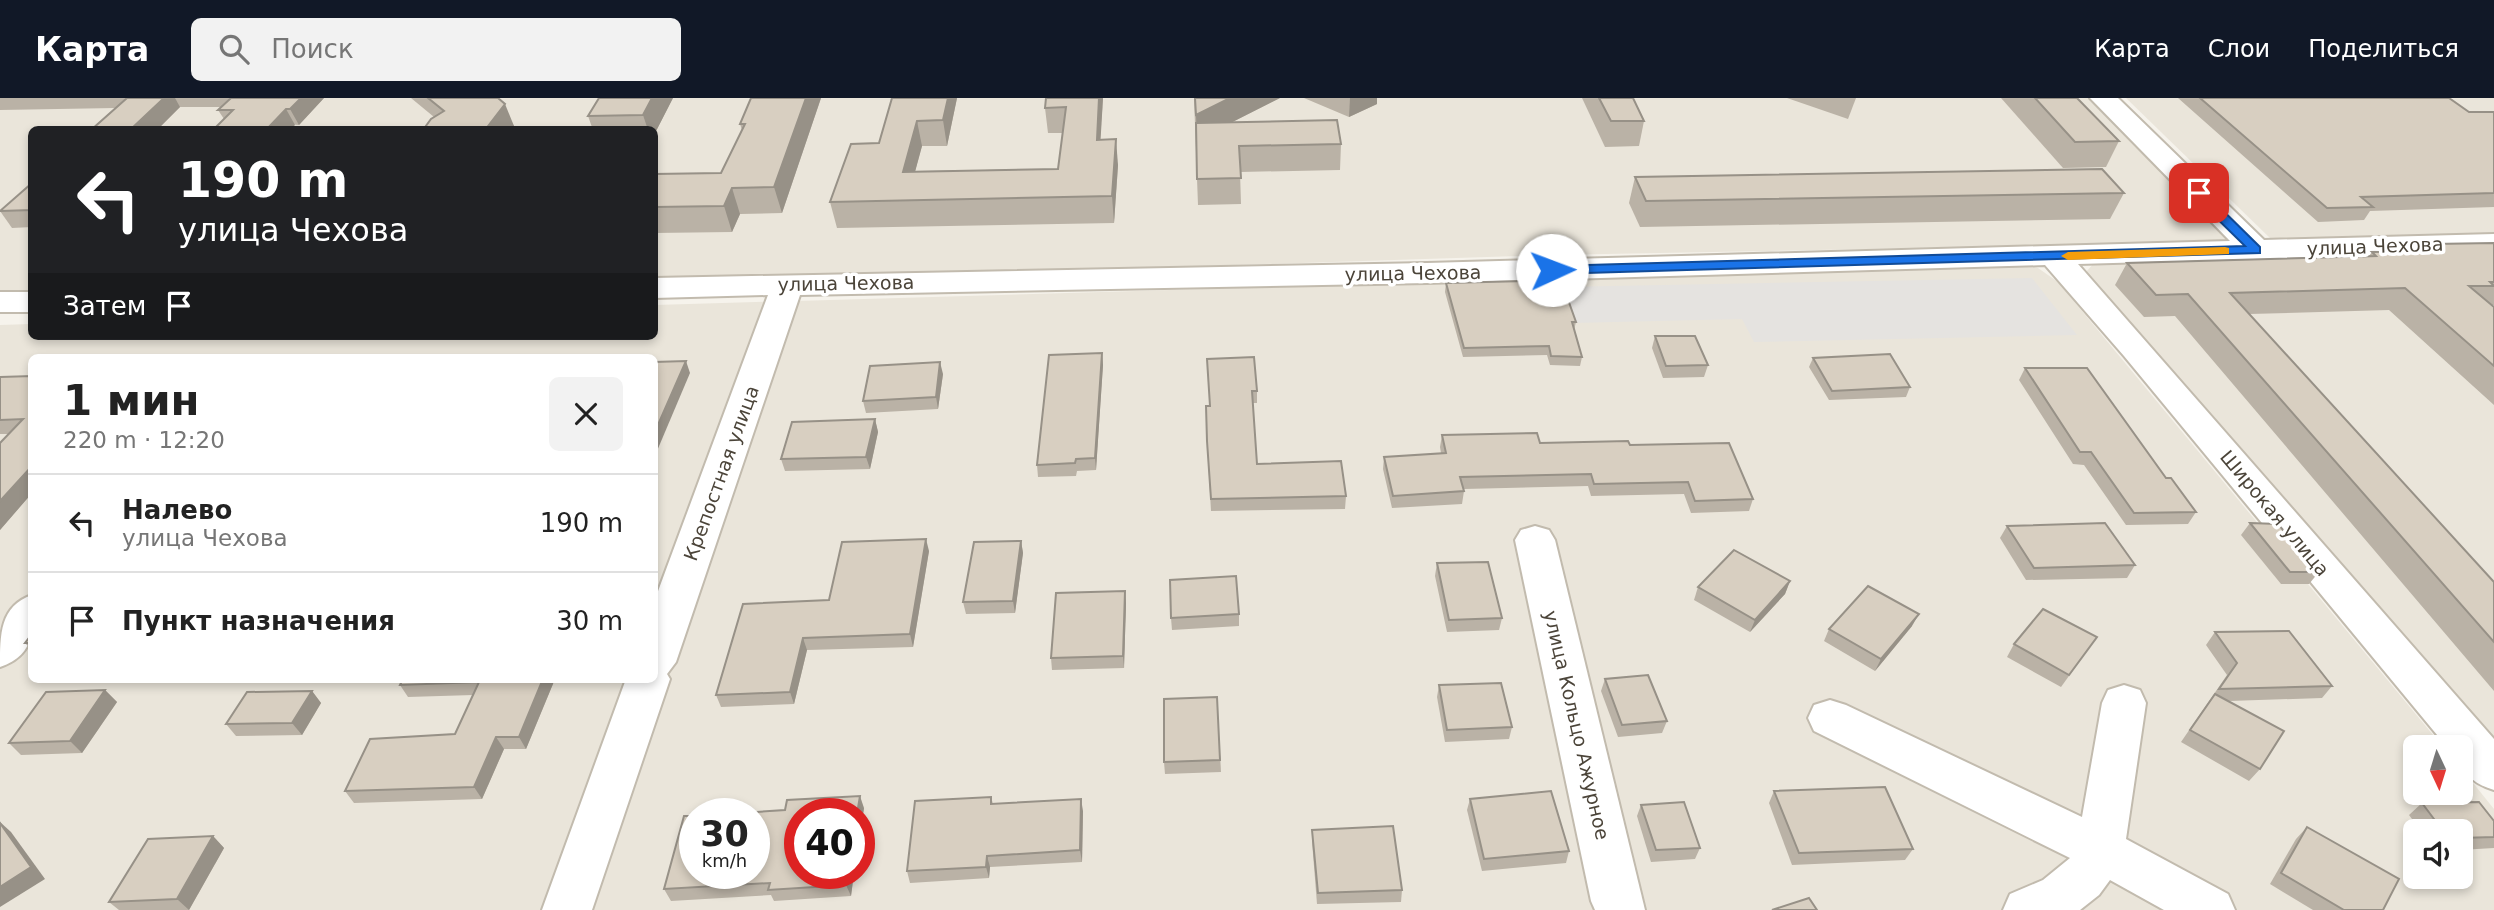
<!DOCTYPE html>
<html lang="ru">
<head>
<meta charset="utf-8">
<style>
  body { margin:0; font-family:"DejaVu Sans",sans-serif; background:#f2f2f2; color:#222; height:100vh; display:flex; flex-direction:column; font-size:26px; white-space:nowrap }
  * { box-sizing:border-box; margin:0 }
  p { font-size:23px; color:#767676 }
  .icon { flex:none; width:38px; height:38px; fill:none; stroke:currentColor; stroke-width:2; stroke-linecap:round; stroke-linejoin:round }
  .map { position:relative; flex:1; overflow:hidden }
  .panel { position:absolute; left:28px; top:256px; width:630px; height:329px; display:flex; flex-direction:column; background:#fff; border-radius:10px; box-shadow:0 4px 10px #0003 }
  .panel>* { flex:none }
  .hud { position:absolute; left:28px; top:28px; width:630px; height:214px; border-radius:10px; box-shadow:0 4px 10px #0003; background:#202124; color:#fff; overflow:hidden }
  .needle { width:46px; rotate:176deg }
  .controls { position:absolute; left:2403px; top:637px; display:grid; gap:14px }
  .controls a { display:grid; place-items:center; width:70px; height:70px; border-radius:10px; background:#fff; box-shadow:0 4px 10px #0003; font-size:35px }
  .speed { position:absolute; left:679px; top:700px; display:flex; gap:14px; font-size:35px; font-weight:700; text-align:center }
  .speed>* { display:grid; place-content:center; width:91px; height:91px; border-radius:50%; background:#fff; box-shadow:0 4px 10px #0003; line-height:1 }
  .speed small { font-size:18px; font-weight:400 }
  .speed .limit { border:10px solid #d22; background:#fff; color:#111 }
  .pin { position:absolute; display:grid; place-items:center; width:60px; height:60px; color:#fff; margin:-30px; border-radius:14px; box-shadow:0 4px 10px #0006 }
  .me { position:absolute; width:77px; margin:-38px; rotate:88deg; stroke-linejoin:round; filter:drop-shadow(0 0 5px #0008) }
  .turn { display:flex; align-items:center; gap:24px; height:147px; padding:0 35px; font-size:32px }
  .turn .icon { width:91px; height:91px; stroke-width:2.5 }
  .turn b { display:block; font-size:49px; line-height:60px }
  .then { display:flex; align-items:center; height:66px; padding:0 35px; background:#0003; gap:14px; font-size:26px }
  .round { display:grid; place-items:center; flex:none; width:74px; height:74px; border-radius:10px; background:#f2f2f2 }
  .headline { display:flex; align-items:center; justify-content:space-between; height:119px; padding:0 35px }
  h1 { font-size:42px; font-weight:800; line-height:52px }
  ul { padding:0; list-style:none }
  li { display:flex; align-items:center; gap:21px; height:98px; padding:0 35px; border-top:2px solid #e0e0e0 }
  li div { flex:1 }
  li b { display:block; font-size:26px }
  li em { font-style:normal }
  header { display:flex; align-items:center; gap:42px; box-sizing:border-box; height:98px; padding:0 35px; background:#111827; color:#fff }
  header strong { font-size:33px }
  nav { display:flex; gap:38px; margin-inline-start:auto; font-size:24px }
  .search { width:490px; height:63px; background:#f2f2f2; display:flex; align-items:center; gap:18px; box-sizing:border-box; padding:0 24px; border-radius:10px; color:#767676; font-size:26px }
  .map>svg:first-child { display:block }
  .residential { fill:#eae5da; fill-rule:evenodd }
  .parking { fill:#e5e3e0 }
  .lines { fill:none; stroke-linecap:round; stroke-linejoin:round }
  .minor-casing { stroke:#c2bbae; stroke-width:4 }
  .minor { fill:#fff; fill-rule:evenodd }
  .wall { fill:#bab2a6 }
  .shaded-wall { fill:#979187 }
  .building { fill:#d8cfc1; stroke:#979187; stroke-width:2 }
  .route { fill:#1a73e8; stroke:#114b97; stroke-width:2 }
  .slow { fill:#f59e0b }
  .labels { text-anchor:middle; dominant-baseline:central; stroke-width:7; stroke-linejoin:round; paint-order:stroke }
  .street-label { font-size:19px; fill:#4b4439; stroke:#fff }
</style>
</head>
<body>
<header>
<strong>Карта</strong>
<div class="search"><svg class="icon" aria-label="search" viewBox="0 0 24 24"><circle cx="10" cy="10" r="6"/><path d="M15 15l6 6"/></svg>Поиск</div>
<nav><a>Карта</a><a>Слои</a><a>Поделиться</a></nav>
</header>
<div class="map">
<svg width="2494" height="812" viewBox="0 0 2494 812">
  <rect width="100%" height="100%" fill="#f6f3ec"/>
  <g class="residential">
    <path d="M0,0H2092L2235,144L1552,157L1141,170L655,181L654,32H32L31,195L0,196Z"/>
    <path d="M2126,0H2494V135L2272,142Z"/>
    <path d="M2494,151V648L2090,182L2086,174L2094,165Z"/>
    <path d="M2026,167L2038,170L2058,184L2443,649H2415V695H2460L2461,670L2494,711V812H0V227L31,226L32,238H654L655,207ZM32,259H654V581H32ZM695,716H754V775H695ZM800,716H859V775H800ZM2415,733H2460V779H2415Z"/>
  </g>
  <path class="parking" d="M2032,180L2077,237L1754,244L1742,221L1572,225L1560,189Z"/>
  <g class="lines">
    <defs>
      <g id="minor">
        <path d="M2090,0H2118L2264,142L2494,136V154L2078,166L2494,641V692C2471,685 2460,674 2460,649H2447L2124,258L2045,167L1427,185L800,197L676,564L667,576L670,581L592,812H542L626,581H654V504L768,197L654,200V180L1427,165L2230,143Z"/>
        <rect x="0" y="194" width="32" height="20"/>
        <path d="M1535,428L1549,432L1555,442L1645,812H1595L1591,803L1515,442L1521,432Z"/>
        <path d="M32,497C32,529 38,556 0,569C0,536 0,508 32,497Z"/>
        <path d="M2124,587L2140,592L2146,605L2126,741L2228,796L2235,812H2164L2110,782L2099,797L2080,812H2003L2010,796L2043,782L2070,760L1814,633L1808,620L1814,607L1830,602L1846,607L2082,719L2102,605L2108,592Z"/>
      </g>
    </defs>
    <use href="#minor" class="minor-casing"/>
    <use href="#minor" class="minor"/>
  </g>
  <g class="wall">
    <path d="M0,0H324L299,27L224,21L218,12L222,9H180L157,32H91L115,10L0,12Z"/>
    <path d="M411,0H498L514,28L434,19Z"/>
    <path d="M599,0H673L654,37V32H593L588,18Z"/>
    <path d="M751,0H821L782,115L740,116L732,134L654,135V76L721,75L742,32L740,26Z"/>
    <path d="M892,0H957L947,48H922L915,73L1058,71L1063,35H1048L1045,10L1103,0L1100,42L1118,67L1114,125L837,130L830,104L879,45Z"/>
    <path d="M1194,0H1280L1232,24L1341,46L1340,72L1240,74L1241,106L1198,107Z"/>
    <path d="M1304,0H1377V6L1349,19Z"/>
    <path d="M1582,0H1633L1644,23L1639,48L1605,49Z"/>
    <path d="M1787,0H1856L1848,21Z"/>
    <path d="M2001,0H2077L2119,43L2106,69L2063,70Z"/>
    <path d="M2178,0H2449L2469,14H2494V109L2370,113L2364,122L2318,124Z"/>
    <path d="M1635,79L2124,95L2110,121L1640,129L1629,105Z"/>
    <path d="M32,85V129L12,130L0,113Z"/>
    <path d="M2494,145V207H2491L2494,209V307L2389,212L2249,216L2494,484V593L2175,218L2144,219L2115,187L2127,165L2369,158L2372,154L2420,153L2422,150L2432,149L2434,146Z"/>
    <path d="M1446,185L1576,224L1574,232L1582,259L1580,268L1550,267L1547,257L1463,259L1445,194Z"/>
    <path d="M1655,238L1708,267L1704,279L1663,280L1652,250Z"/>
    <path d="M1102,255L1103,267L1096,372L1077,373L1076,378L1038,379L1037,367Z"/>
    <path d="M1813,260L1910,289L1906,299L1829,302L1809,269Z"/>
    <path d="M1207,261L1257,293V305H1253L1257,366L1346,398L1345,411L1211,413L1207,343L1210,308Z"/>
    <path d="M2025,270L2196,414L2188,426L2126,427L2084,367L2073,366L2019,282Z"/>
    <path d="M943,276L938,311L866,315L863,303Z"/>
    <path d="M32,278V395L0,432V345L9,336H0V279Z"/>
    <path d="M875,321L878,334L870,371L785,373L781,361Z"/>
    <path d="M1442,337L1540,345L1630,347L1753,401L1749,413L1691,415L1684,396L1591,398L1588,388L1464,391V393L1462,406L1392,410L1383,371L1384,359L1441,355L1440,349Z"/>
    <path d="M2250,425L2319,474L2309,486H2281L2241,437Z"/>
    <path d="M2007,428L2135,467L2127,480L2026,482L2000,440Z"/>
    <path d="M1021,443L1023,455L1015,515L966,516L963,504Z"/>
    <path d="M929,453L913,549L807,552L794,606L721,609L716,597L829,502Z"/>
    <path d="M1437,465L1502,520L1499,532L1447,534L1435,478Z"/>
    <path d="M1790,483L1785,496L1750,534L1694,502L1698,489Z"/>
    <path d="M1125,493L1126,505L1124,570L1052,572L1051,560Z"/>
    <path d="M1239,516V528L1172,532L1171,520Z"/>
    <path d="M1912,528L1875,573L1824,543L1829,531Z"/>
    <path d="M2215,534L2332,588L2322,600L2229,603L2260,671L2249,683L2181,644L2227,577L2206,547Z"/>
    <path d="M32,536V552L25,545Z"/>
    <path d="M2097,539L2061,589L2007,559L2014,546Z"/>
    <path d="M403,581H555L526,651H504L482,701L354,705L345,693L455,636L473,597L408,599L400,587Z"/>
    <path d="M1605,581L1667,623L1662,635L1618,639L1601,593Z"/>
    <path d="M1439,587L1512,629L1509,641L1445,644L1437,599Z"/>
    <path d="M105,592L117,604L82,655L21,657L9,645Z"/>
    <path d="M312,593L321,605L302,637L236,638L226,626Z"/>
    <path d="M1217,599L1221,674L1165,676L1164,664Z"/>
    <path d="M1774,693L1913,751L1905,762L1792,767L1769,705Z"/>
    <path d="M991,699L993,706L1083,713L1082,764L990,769L989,780L910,785L907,773Z"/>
    <path d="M1470,701L1569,753L1566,765L1482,773L1467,712Z"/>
    <path d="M2422,705L2494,723V750L2460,752V733H2421L2409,717Z"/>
    <path d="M1641,707L1700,750L1695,761L1651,764L1637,718Z"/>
    <path d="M864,710L859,742V716L800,775H854L851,798L774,803L771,797L671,803L664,791Z"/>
    <path d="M2307,729L2383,812H2313L2270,786L2296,741Z"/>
    <path d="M1312,732L1402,792L1401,804L1317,806L1312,743Z"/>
    <path d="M213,738L224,750L189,812H119L109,804Z"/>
  </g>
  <g class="shaded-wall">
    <path d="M164,0H175L180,9L157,32H130Z"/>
    <path d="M301,0H324L299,27L290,11Z"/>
    <path d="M652,0H673L654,37V32H648L643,17Z"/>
    <path d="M806,0H821L782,115L774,89Z"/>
    <path d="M948,0H957L947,48L943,22Z"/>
    <path d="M1099,0H1103L1099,68L1097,42Z"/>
    <path d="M1230,0H1280L1197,42L1196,17Z"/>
    <path d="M1350,0H1377V6L1349,19Z"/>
    <path d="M505,6L514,28L512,32H485Z"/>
    <path d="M286,11L295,27L290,32H266Z"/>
    <path d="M917,23L922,48L908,100L903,74Z"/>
    <path d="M1116,41L1118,67L1114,125L1112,98Z"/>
    <path d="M732,90L740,116L732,134L724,108Z"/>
    <path d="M1102,255L1103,267L1096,372L1095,360Z"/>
    <path d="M686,263L690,275L654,360V336Z"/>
    <path d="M940,264L943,276L938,311L936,299Z"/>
    <path d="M875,321L878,334L870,371L866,359Z"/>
    <path d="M32,368V395L0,432V403Z"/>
    <path d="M926,441L929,453L913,549L910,536Z"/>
    <path d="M1021,443L1023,455L1015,515L1013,503Z"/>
    <path d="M1790,483L1785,496L1750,534L1755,522Z"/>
    <path d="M1125,493L1126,505L1124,570L1123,558Z"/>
    <path d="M1919,516L1912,528L1875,573L1881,561Z"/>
    <path d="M803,540L807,552L794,606L790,594Z"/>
    <path d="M543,581H555L526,651L519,639Z"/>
    <path d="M105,592L117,604L82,655L70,643Z"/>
    <path d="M312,593L321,605L302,637L292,625Z"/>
    <path d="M496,639L504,651L482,701L474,689Z"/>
    <path d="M860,698L864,710L859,742V716H857Z"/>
    <path d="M1081,701L1083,713L1082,764L1080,752Z"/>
    <path d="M0,724L11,734L45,781L0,809Z"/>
    <path d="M213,738L224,750L189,812L177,801Z"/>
    <path d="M987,758L990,769L989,780L986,769Z"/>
    <path d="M848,775H854L851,798L846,787Z"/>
  </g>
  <g class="building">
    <path d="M127,0H164L130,32H91Z"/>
    <path d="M231,0H301L290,11H286L266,32H213L233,12H218Z"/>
    <path d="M428,0H498L505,6L485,32H423L431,21L444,13Z"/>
    <path d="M599,0H652L643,17L588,18Z"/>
    <path d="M751,0H806L774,89L732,90L724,108L654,109V76L721,75L745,26H740Z"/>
    <path d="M892,0H948L943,22L917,23L903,74L1058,71L1066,9L1045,10L1046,0H1099L1097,42L1116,41L1112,98L830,104L851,46L879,45Z"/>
    <path d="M1195,0H1230L1196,17Z"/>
    <path d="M1599,0H1633L1644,23H1611Z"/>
    <path d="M2035,0H2077L2119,43L2075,44Z"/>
    <path d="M2200,0H2449L2469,14H2494V95L2361,99L2373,109L2327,110Z"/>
    <path d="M1337,22L1341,46L1239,48L1241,80L1197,81L1196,25Z"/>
    <path d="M2102,71L2124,95L1646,103L1635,79Z"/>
    <path d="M32,85V112L0,113Z"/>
    <path d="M2494,145V184H2490L2494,188H2469L2494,209V268L2405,190L2230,195L2494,484V544L2188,196L2156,197L2127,165L2376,158L2372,154L2426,153L2422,150L2438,149L2434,146Z"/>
    <path d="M1561,182L1576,224H1572L1582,259L1551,258L1549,248L1464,250L1446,185Z"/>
    <path d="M1655,238H1695L1708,267L1666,268Z"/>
    <path d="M1102,255L1095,360L1076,361L1075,365L1037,367L1049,257Z"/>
    <path d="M1890,256L1910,289L1832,293L1813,260Z"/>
    <path d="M1254,259L1257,293H1252L1257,366L1341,363L1346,398L1211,401L1207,343L1206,308H1210L1207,261Z"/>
    <path d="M686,263L654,336V264Z"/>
    <path d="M940,264L936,299L863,303L870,268Z"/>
    <path d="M2025,270H2087L2166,380H2171L2196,414L2134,415L2091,354H2080Z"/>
    <path d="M32,278V368L0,403V345L23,321L0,322V279Z"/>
    <path d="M875,321L866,359L781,361L792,324Z"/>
    <path d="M1537,335L1540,345L1628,343L1630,347L1729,345L1753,401L1695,403L1688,384L1594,386L1591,376L1460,379L1464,393L1393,398L1384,359L1446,355L1442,337Z"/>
    <path d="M2105,425L2135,467L2034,470L2007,428Z"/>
    <path d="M2250,425L2278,426L2319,474H2290Z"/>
    <path d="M926,441L910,536L803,540L790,594L716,597L743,506L829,502L842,444Z"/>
    <path d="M1021,443L1013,503L963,504L974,444Z"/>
    <path d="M1734,452L1790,483L1755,522L1698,489Z"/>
    <path d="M1488,464L1502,520L1449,522L1437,465Z"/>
    <path d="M1236,478L1239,516L1171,520L1170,482Z"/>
    <path d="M1868,488L1919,516L1881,561L1829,531Z"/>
    <path d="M1125,493L1123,558L1051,560L1056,495Z"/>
    <path d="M2043,511L2097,539L2069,577L2014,546Z"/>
    <path d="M2289,533L2332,588L2219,591L2237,565L2215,534Z"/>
    <path d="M32,536V545H25Z"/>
    <path d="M1648,577L1667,623L1622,627L1605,581Z"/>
    <path d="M403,581H543L519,639H496L474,689L345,693L370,641L455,636L479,584L400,587Z"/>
    <path d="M1501,585L1512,629L1447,632L1439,587Z"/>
    <path d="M105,592L70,643L9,645L46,594Z"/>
    <path d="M312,593L292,625L226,626L247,594Z"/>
    <path d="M2215,596L2284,633L2260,671L2190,632Z"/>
    <path d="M1217,599L1220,662L1164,664V601Z"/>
    <path d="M1885,689L1913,751L1799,755L1774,693Z"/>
    <path d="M1551,693L1569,753L1484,761L1470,701Z"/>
    <path d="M860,698L857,716H800V775H848L846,787L768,792L770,785L664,791L684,718H695V775H754V716H725L785,712L787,702Z"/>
    <path d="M991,699V706L1081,701L1080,752L987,758L986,769L907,773L915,703Z"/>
    <path d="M1684,704L1700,750L1656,752L1641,707Z"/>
    <path d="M2479,704L2494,723V739L2460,740V733H2443L2422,705Z"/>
    <path d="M0,725L31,769L0,789Z"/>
    <path d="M1393,728L1402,792L1318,795L1312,732Z"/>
    <path d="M2307,729L2399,781L2383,812H2344L2281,775Z"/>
    <path d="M213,738L177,801L109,804L148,741Z"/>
    <path d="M1809,800L1817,812H1772Z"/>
  </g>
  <path class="route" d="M2199,92L2203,93L2260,149V155L1552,176L1546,172L1552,168L2245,148L2194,98V93Z"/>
  <path class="slow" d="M2225,149L2229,150V156L2068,162L2061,158L2068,154Z"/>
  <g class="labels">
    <g class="street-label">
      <text transform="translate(2375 148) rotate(-2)">улица Чехова</text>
      <text transform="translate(1413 175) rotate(-1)">улица Чехова</text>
      <text transform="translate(846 185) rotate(-1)">улица Чехова</text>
      <text transform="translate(721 375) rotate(-70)">Крепостная улица</text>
      <text transform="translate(2275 415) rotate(50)">Широкая улица</text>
      <text transform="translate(1577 627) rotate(77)">улица Кольцо Ажурное</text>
    </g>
  </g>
</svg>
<div class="controls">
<a><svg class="needle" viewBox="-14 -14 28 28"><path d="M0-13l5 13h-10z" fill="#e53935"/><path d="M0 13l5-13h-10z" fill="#767676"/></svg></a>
<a><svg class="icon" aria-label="sound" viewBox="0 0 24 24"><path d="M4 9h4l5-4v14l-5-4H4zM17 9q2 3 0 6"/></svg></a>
</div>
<div class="speed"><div>30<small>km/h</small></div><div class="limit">40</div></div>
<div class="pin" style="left:2199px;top:95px;background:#d93025"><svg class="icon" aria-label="arrive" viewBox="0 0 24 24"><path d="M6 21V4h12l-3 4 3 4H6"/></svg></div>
<svg class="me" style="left:1552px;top:172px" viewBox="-20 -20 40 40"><circle r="19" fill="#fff"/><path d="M0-13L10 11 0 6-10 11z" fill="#1a73e8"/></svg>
<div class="hud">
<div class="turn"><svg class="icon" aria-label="left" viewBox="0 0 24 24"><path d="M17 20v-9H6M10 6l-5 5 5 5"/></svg><div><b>190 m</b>улица Чехова</div></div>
<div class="then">Затем<svg class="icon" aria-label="arrive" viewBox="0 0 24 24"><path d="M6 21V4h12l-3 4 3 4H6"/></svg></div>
</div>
<section class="panel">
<div class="headline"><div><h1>1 мин</h1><p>220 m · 12:20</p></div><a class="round"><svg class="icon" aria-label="close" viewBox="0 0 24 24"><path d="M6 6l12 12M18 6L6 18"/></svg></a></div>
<ul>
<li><svg class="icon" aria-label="left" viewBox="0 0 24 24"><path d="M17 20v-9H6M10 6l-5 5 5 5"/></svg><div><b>Налево</b><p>улица Чехова</p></div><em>190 m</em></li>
<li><svg class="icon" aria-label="arrive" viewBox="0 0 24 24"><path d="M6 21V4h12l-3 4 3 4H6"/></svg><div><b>Пункт назначения</b></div><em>30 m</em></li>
</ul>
</section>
</div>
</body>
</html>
